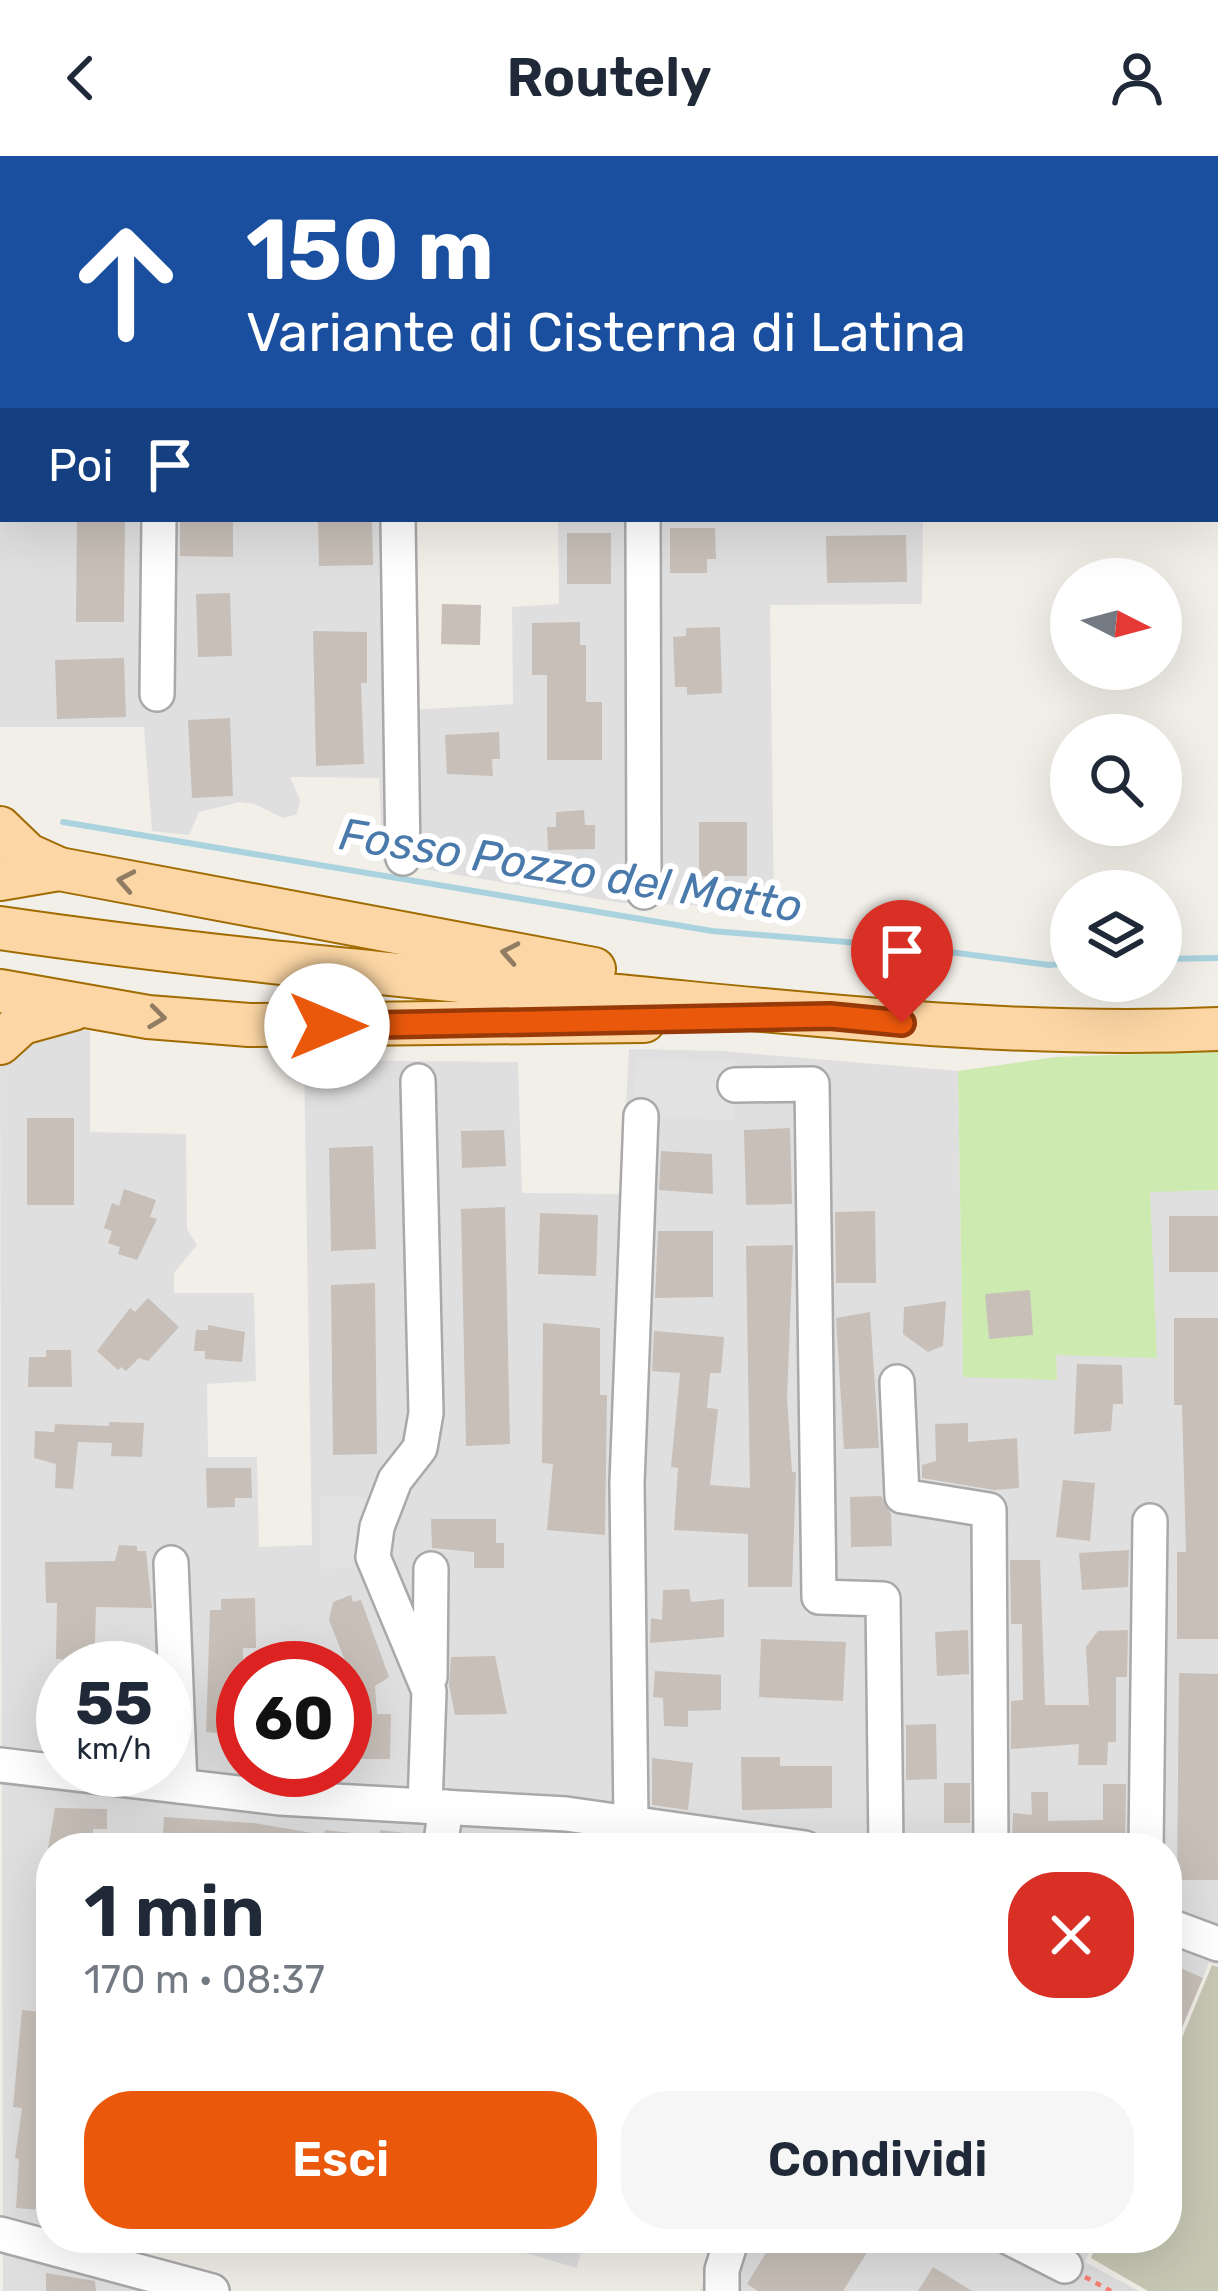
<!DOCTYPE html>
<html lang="it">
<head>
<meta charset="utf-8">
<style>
  body { margin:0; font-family:Rubik,sans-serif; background:#f6f6f7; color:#1f2937; height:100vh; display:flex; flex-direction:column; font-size:45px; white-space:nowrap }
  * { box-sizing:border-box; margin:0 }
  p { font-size:39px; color:#747a83 }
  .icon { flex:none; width:66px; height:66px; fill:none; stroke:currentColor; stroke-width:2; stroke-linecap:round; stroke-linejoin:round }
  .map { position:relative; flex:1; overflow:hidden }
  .side { position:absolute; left:36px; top:1677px; width:1146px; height:420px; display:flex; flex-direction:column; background:#fff; border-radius:48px; box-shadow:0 12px 48px #0002 }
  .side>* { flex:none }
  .banner { position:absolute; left:0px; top:0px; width:1218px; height:366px; box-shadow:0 12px 48px #0002; background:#1a4fa0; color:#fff; overflow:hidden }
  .needle { width:78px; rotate:96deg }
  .controls { position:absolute; left:1050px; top:402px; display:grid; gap:24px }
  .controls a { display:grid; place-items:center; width:132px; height:132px; border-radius:50%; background:#fff; box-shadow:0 12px 48px #0002; font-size:60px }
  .speed { position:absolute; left:36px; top:1485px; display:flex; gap:24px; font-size:60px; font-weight:700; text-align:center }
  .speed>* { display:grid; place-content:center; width:156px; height:156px; border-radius:50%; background:#fff; box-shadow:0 12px 48px #0002; line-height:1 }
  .speed small { font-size:30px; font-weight:400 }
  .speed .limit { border:18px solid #d22; background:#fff; color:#111 }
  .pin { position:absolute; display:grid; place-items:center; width:102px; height:102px; color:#fff; margin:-123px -51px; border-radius:50% 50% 50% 0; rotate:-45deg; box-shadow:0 0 12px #0007 }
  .pin .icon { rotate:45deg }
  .me { position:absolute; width:132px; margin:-66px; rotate:90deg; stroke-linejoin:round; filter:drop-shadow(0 0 9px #0008) }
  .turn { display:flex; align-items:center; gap:42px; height:252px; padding:0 48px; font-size:54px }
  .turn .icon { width:156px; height:156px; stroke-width:2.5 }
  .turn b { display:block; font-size:84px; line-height:102px }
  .then { display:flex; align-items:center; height:114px; padding:0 48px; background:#0003; gap:24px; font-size:45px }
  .round { display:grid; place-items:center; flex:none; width:126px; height:126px; border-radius:48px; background:#f6f6f7 }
  .summary { display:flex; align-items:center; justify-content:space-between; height:204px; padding:0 48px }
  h1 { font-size:72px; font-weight:600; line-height:90px }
  .button { display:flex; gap:24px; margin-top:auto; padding:24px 48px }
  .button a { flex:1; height:138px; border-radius:48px; background:#ea580c; color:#fff; font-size:48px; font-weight:600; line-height:138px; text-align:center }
  .button a+a { background:#f6f6f7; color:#1f2937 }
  header { display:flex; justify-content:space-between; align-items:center; height:156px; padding:0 48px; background:#fff; font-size:54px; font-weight:600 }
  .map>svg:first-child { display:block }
  .residential { fill:#e0dfdf; fill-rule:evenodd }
  .construction { fill:#c7c7b4 }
  .grass { fill:#cdebb0 }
  .parking { fill:#e2e2e2 }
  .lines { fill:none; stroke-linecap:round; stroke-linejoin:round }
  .stream { stroke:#aad3df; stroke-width:6 }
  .building { fill:#c7bfb8 }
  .minor-casing { stroke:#a9a9a9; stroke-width:38 }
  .major-casing { stroke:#a06b00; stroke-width:46 }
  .path { stroke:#fa8072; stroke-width:4.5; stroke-dasharray:6 6; stroke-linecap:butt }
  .minor { stroke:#fff; stroke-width:33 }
  .major { stroke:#fcd6a4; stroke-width:42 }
  .oneway { stroke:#8f7c63 }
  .route-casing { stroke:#983908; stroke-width:30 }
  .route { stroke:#ea580c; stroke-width:21 }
  .labels { text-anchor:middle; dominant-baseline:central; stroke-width:12; stroke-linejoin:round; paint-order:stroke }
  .water-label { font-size:45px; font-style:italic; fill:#4a7aab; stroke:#fff }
</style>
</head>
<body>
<header><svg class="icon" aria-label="back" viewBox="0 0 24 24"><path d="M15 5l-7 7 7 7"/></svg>Routely<svg class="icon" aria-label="person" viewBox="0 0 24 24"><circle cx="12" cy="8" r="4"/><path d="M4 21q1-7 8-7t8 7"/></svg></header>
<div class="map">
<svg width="1218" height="2135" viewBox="0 0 1218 2135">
  <rect width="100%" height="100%" fill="#f2efe9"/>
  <g class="residential">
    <path d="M0,167L3,363H407L409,554L513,548L512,451L559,448L558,363H923L922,448L770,449L774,752L622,747L383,706L379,622L290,621L300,644L297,658L283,662L255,648L240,646L199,656L189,679L152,675L144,571H0Z"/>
    <path d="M52,869L90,875V976L186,978L187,1073L197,1089L174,1117V1137H254L256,1225L207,1228L208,1301H257L259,1391L312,1389L304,904L518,906L522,1037L621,1038L629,893L722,895L958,915L963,1220L1057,1223L1055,1199L1150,1035L1218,1034V1809L1209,1807L1167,1908V1692H51V2082L230,2135H3L0,896ZM63,1512H165V1614H63ZM243,1512H345V1614H243Z"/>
    <path d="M475,2082H584L577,2112Z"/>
    <path d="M723,2082H1095L1085,2106L1139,2135H700Z"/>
  </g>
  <path class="construction" d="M1212,1809L1218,1811V2135H1148L1091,2102L1099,2082H1167V1918Z"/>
  <path class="grass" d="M1218,895V1034L1150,1036L1157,1202L1056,1199L1057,1224L963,1221L958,915L1056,901Z"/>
  <g class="parking">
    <path d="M636,901L736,906L733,964L633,960Z"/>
    <path d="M320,1341H388L377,1410L320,1413Z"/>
  </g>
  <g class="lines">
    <g class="stream">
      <path d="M63,666L712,775L919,792L1049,809L1071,807"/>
      <path d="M1161,803L1218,802"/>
    </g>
  </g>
  <g class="building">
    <path d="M77,363H125L124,466H76Z"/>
    <path d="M180,363H233V401L180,400Z"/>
    <path d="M318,363H372L373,409L319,410Z"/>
    <path d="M670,372H715L716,403H707V417H670Z"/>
    <rect x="567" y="377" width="44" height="51"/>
    <path d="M906,379L907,426L827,427L826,380Z"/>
    <path d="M230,437L232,500L198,501L196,438Z"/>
    <path d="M442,448L481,449L480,489L441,488Z"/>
    <path d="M580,466V489H586V546H602V604H547V519H532V467Z"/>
    <path d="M720,471L722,537L687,539V531H675L673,481L686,480V472Z"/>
    <path d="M313,475L367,476V527H361L364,608L316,610Z"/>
    <path d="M124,502L126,561L57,563L55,504Z"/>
    <path d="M230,562L233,640L192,642L188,564Z"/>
    <path d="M499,576L500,603H492L493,620L447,618L445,579Z"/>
    <path d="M584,654L585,669H595V693L548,694L547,671H556V656Z"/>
    <rect x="699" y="666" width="48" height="54"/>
    <rect x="27" y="962" width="47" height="87"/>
    <path d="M790,972L792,1048L746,1049L744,974Z"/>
    <path d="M504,974L506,1010L462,1012L461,975Z"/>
    <path d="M373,990L376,1093L331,1095L329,992Z"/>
    <path d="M661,995L712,998L713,1038L659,1034Z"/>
    <path d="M124,1033L156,1044L150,1061L157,1063L137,1104L118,1098L120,1091L108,1087L112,1075L104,1072L112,1047L119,1050Z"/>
    <path d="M505,1051L510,1288L466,1290L461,1053Z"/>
    <path d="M875,1055L876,1127H836L835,1056Z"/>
    <path d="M540,1057L598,1059L596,1120L538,1118Z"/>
    <rect x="1169" y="1060" width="49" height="56"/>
    <path d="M658,1075H713V1141L655,1142Z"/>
    <path d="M793,1089L787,1242L792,1316H796L792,1431H748V1378L674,1374L678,1312L671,1311L680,1217L652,1215L654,1175L724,1181L721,1217H710L707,1252L718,1253L710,1329L750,1332L746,1090Z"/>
    <path d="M375,1127L377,1298L333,1299L331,1129Z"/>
    <path d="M1030,1134L1033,1179L989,1183L985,1138Z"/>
    <path d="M148,1142L179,1171L148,1205L139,1202L126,1215L121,1211L118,1214L97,1195L130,1152L135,1156Z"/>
    <path d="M946,1145L943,1190L928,1196L903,1178L904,1151Z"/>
    <path d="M870,1156L879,1292L844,1293L836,1162Z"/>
    <path d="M1174,1162H1218V1483H1177V1396H1186L1182,1249H1174Z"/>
    <path d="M543,1167L600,1172V1239H607L605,1379L547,1374L553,1308L542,1307Z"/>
    <path d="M208,1169L245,1176L242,1206L205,1203V1195H194L196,1174H208Z"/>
    <path d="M46,1194H71L72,1231H28L29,1201H46Z"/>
    <path d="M1077,1208L1122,1209L1123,1248H1113L1111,1275L1074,1278Z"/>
    <path d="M109,1266L144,1267L142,1301L111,1300L112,1287L78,1286L73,1333L55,1332L56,1308L34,1302L35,1275L54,1276L55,1268L109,1270Z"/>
    <path d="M968,1267V1286L1017,1282L1019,1332L994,1334L922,1322V1309L936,1305L935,1268Z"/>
    <path d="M206,1312H251L252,1342H235V1351L207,1352Z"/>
    <path d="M1063,1324L1095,1327L1090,1385L1056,1381Z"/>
    <path d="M881,1340L891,1358L892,1390L851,1391L850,1341Z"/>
    <path d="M431,1363H496V1387H504V1412H474V1396L432,1392Z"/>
    <path d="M119,1389L137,1390V1395H146L152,1452L96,1451L94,1512H62V1503H56L57,1447H46L45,1406L115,1405Z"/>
    <path d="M1129,1394L1128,1431L1082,1434L1079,1397Z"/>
    <path d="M1010,1404H1040L1045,1549H1089L1086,1491L1098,1475L1128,1474L1127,1521H1116V1586H1108L1107,1609H1078L1079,1588L1011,1593V1545L1023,1544L1022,1468H1011Z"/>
    <path d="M689,1433L691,1446L724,1443V1481L650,1487L651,1462L662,1464L663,1434Z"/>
    <path d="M351,1439L353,1446L361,1444L389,1521L375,1530L377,1558H391L390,1603H345V1558H366L329,1464L333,1446Z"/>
    <path d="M255,1442L256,1492H243V1579L206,1576L210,1454H221V1443Z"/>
    <path d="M968,1474L969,1518L937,1520L935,1476Z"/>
    <path d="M761,1483L846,1486L843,1545L759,1541Z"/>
    <path d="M495,1500L507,1558L455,1559L449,1529L451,1501Z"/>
    <path d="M655,1515L721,1519V1554L688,1555V1571L664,1570L663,1542L653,1541Z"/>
    <path d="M1179,1517L1218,1518V1724H1177Z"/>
    <path d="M936,1568L937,1623L906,1624V1569Z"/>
    <path d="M741,1601H780V1610H832V1652L742,1654Z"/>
    <path d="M652,1602L693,1607L688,1654L652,1649Z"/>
    <rect x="944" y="1627" width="26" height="40"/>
    <path d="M1103,1628H1126L1125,1692L1012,1690L1013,1657L1032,1659L1031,1636H1048V1665L1103,1664Z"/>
    <path d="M55,1652L107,1653V1673H93V1692H48Z"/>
    <path d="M164,1661L254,1667L324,1679L325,1674L379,1680L380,1674L421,1679L419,1692H162Z"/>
    <path d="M1167,1806L1203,1822L1167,1907Z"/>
    <path d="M22,1854L51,1857V2055L16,2052L19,2003L15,2002L22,1952L13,1951Z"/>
    <path d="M775,2082H876L843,2135H758L747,2128Z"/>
    <path d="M933,2111L972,2135H918Z"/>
    <path d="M46,2117L95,2125L96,2135H46Z"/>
  </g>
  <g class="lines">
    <defs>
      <g id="minor">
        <path d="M500,0V3"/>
        <path d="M696,0V3"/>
        <path d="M891,0V3"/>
        <path d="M0,313H3"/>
        <path d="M398,363L403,702"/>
        <path d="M643,363L644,736"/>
        <path d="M157,538L159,363"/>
        <path d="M418,925L426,1257L420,1292L395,1324L377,1371L373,1401L429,1535L425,1650"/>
        <path d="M735,929L812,928L819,1441L883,1443L886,1692"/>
        <path d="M897,1226L902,1340L989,1354L991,1692"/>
        <path d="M171,1407L180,1630"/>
        <path d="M430,1521L431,1413"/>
        <path d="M0,1609L280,1642L566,1658L805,1692"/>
        <path d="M631,1666L627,1327L641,960"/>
        <path d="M440,1692L446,1651"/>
        <path d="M1146,1692L1150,1365"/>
        <path d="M1167,1769L1218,1788"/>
        <path d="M0,2078L212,2135"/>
        <path d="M1010,2082L1065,2110"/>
        <path d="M722,2135V2114L732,2082"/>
      </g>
      <g id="major">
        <path d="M0,672L28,699L59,713"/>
        <path d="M0,723L59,713L594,813"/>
        <path d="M0,772C205,802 411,820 617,840C818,859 1016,882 1218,873"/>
        <path d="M0,835L148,861L249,869L644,865"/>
        <path d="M0,887L22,867L73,853"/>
      </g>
    </defs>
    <use href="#minor" class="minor-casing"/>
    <use href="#major" class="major-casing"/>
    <g class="path">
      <path d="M1215,324H1218"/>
      <path d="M1085,2121L1111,2135"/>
    </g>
    <use href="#minor" class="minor"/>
    <use href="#major" class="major"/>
  </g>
  <defs><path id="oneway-chevron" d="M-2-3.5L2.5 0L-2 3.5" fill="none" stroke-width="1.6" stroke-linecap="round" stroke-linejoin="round" transform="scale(3)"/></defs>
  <g class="oneway">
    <use href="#oneway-chevron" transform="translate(126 725) rotate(-169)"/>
    <use href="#oneway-chevron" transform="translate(510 797) rotate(-169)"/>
    <use href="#oneway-chevron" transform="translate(157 861) rotate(7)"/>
  </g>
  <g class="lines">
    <defs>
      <path id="route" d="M327,870L830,860L902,867"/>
    </defs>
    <use href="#route" class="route-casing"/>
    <use href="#route" class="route"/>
  </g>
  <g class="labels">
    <g class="water-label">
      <text transform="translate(571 714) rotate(9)">Fosso Pozzo del Matto</text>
    </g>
  </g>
</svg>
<div class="controls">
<a><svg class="needle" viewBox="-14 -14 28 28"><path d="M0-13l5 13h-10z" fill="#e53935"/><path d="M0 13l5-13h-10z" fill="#747a83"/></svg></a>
<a><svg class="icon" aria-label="search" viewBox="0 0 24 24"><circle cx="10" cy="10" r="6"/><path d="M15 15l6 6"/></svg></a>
<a><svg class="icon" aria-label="layers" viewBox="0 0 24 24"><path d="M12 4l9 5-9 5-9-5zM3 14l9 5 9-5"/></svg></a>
</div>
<div class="speed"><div>55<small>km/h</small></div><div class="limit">60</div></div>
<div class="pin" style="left:902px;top:867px;background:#d93025"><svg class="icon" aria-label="arrive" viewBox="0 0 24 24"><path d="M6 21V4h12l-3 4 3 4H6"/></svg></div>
<svg class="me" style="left:327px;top:870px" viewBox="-20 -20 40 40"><circle r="19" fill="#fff"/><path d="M0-13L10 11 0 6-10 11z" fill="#ea580c"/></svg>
<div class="banner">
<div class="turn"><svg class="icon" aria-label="ahead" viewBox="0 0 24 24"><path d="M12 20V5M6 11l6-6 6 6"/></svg><div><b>150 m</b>Variante di Cisterna di Latina</div></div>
<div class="then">Poi<svg class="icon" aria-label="arrive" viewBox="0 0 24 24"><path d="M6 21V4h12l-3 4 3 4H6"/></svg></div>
</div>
<section class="side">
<div class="summary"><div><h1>1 min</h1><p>170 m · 08:37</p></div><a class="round" style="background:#d93025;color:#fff"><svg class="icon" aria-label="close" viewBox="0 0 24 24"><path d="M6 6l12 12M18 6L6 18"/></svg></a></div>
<div class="button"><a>Esci</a><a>Condividi</a></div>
</section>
</div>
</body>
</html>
